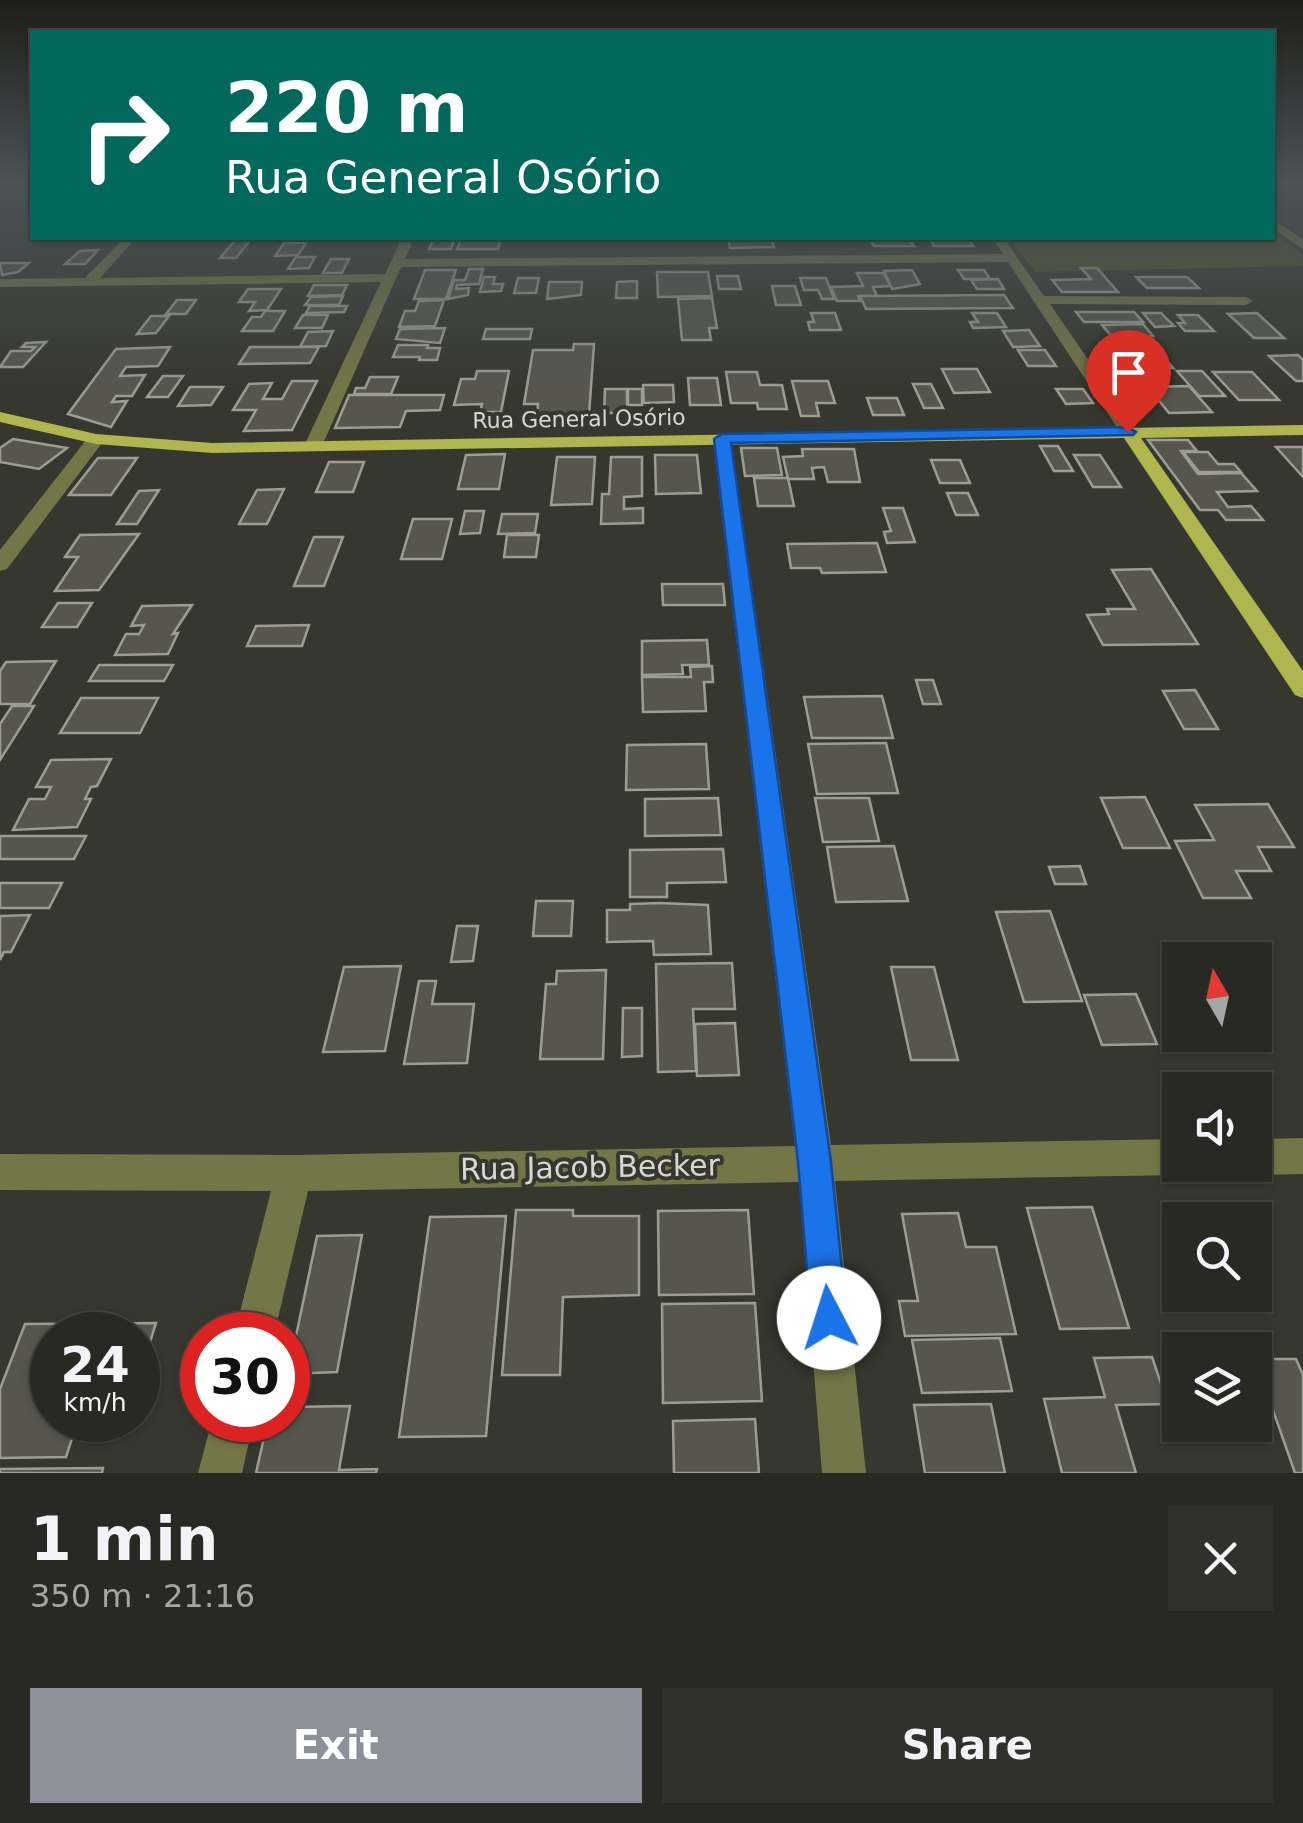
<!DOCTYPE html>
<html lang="en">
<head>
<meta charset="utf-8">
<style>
  body { margin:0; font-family:"DejaVu Sans",sans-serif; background:#30312a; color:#f1f3f6; height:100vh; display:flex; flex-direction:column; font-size:38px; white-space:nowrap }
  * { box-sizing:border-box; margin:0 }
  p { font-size:32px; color:#a5a6a5 }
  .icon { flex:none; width:55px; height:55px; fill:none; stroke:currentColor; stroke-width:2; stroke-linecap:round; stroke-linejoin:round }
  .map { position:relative; height:1473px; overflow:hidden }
  .sheet { display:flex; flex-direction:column; background:#282922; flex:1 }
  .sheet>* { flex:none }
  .hud { position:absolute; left:30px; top:30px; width:1245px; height:210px; border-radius:0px; box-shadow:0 2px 8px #0004,0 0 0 2px #444540; background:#00695c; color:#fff; overflow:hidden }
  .needle { width:65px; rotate:351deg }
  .tools { position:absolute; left:1162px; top:942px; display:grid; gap:20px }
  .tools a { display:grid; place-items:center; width:110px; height:110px; border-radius:0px; background:#282922; box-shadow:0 2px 8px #0004,0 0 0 2px #444540; font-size:50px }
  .speed { position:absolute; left:30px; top:1312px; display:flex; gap:20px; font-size:50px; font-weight:700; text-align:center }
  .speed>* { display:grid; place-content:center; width:130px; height:130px; border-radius:50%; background:#282922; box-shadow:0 2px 8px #0004,0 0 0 2px #444540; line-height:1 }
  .speed small { font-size:25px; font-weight:400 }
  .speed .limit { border:15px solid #d22; background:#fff; color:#111 }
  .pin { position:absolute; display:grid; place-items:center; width:85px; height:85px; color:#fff; margin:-102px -42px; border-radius:50% 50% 50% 0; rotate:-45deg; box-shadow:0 0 10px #0007 }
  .pin .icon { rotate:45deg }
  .me { position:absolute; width:110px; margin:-55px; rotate:355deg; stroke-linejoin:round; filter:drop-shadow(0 0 8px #0008) }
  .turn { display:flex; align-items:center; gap:35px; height:210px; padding:0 30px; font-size:45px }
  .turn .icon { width:130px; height:130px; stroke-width:2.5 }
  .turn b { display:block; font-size:70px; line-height:85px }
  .round { display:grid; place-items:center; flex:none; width:105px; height:105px; border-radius:0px; background:#30312a }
  .summary { display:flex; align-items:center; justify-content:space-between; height:170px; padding:0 30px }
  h1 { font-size:60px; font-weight:600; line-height:75px }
  .cta { display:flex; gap:20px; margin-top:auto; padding:20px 30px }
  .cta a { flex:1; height:115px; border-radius:0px; background:#8c9099; color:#fff; font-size:40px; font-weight:600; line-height:115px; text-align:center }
  .cta a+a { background:#30312a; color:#f1f3f6 }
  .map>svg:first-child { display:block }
  .green { fill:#4f5128 }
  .building { fill:#56564d; stroke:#9c9d93; stroke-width:2.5 }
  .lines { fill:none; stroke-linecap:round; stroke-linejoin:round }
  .minor { fill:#747647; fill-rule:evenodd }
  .major { fill:#b1b54e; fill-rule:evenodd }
  .route { fill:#1a73e8; stroke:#114b97; stroke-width:2.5 }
  .labels { text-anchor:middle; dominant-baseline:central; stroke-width:8; stroke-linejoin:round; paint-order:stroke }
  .far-street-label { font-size:22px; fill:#d8d8d3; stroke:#36372e }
  .near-street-label { font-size:30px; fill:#d8d8d3; stroke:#36372e }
</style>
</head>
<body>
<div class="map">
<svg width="1303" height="1473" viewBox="0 0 1303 1473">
  <rect width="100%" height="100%" fill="#36372e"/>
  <path class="green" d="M1273,232L1303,255V266L1035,272L1009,238H1272Z"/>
  <g class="building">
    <path d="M237,238H252L236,258H220Z"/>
    <path d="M434,238H455L451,249H429Z"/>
    <path d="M462,238H501L498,249H457Z"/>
    <path d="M728,238H771L774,247L730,248Z"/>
    <path d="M870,238H909L914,246H874Z"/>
    <path d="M929,238H968L973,246H934Z"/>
    <path d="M284,243H306L298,255L275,256Z"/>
    <path d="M98,250L85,264H65L80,251Z"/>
    <path d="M296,257H315L309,268L288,269Z"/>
    <path d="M331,259H349L342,273H323Z"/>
    <path d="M0,263H29L18,272L2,275Z"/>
    <path d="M1081,268H1097L1118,292H1062L1052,280L1091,279Z"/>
    <path d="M469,269H483L479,284L457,285L456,289L469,288L468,295L448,299L454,280H465Z"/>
    <path d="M425,270H456L446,299H414Z"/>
    <path d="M912,270L920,284L892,289L884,271Z"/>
    <path d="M958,270H984L990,279H964Z"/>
    <path d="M657,272H708L712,296L658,297Z"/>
    <path d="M857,273H884L890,286L873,287L877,296H858L860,301H837L831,287L863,286Z"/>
    <path d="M717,276H738L741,289H719Z"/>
    <path d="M484,277H495L493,284H503L501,291L480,292Z"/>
    <path d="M1136,277H1187L1199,288H1147Z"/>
    <path d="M518,278H539L536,293H514Z"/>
    <path d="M800,278H826L834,299H822L818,290H804Z"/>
    <path d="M998,279L1004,289H977L971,280Z"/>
    <path d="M637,281V298H616L617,282Z"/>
    <path d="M549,282H582L581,295L547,299Z"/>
    <path d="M314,285H347L342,295L308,296Z"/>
    <path d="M772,286H795L801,305H776Z"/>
    <path d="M248,289H281L267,310L249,311L255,302H239Z"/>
    <path d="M1004,295L1013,308L866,309L860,296Z"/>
    <path d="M343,296L339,305H305L311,297Z"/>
    <path d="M712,298L717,328H709L711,340H682L678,299Z"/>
    <path d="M177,300H196L186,314H166Z"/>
    <path d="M444,300L435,326L399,327L405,311H415L419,301Z"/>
    <path d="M310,306H347L344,312L306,313Z"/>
    <path d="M265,311H285L273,331H242L252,317H261Z"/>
    <path d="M1076,312H1134L1143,322H1084Z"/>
    <path d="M811,313H835L841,330H810L808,322H814Z"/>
    <path d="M972,313H997L1006,327L973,328L970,322H978Z"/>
    <path d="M1143,313H1161L1174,326L1155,327Z"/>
    <path d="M1257,313L1284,338H1254L1228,314Z"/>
    <path d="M303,315H328L322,328H295Z"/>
    <path d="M1178,315H1198L1214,331H1185L1178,323H1185Z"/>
    <path d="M151,316H169L156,333L137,334Z"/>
    <path d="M1143,324L1153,336L1112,337L1102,325Z"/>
    <path d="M445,328L440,343L396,339L400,329Z"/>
    <path d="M486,329H532L530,339H483Z"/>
    <path d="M1029,330L1040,346L1013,347L1003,331Z"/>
    <path d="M333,331L326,346L300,347L308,332Z"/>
    <path d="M46,342L23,367H0L11,351H31L35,347H22L26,343Z"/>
    <path d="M574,344H594L589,415L537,416L538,404H524L533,350H573Z"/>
    <path d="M398,345H428L427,348H440L437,360H419L420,357H393Z"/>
    <path d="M170,347L158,366L126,367L120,376L145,375L132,396H116L112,402L127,401L111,427L68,414L116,349Z"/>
    <path d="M250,347H319L310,363L239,364Z"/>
    <path d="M1018,350H1045L1056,366H1028Z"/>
    <path d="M1298,355L1303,360V381H1296L1269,356Z"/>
    <path d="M1163,356L1173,368H1141L1132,357Z"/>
    <path d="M942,369H977L990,392L954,393Z"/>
    <path d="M477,371H509L501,412H480L482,404L454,405L461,379H475Z"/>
    <path d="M1177,371H1202L1225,396H1199Z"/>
    <path d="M726,372H757L760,385H782L787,409H758L757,403H731Z"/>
    <path d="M1213,372H1252L1279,400H1239Z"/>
    <path d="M163,376H183L168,397H147Z"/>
    <path d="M370,377H398L391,394H354L356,388H365Z"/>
    <path d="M688,378H717L721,405H690Z"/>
    <path d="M292,381H317L292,430L244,431L256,410H233L249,384L272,383L263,399H282Z"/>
    <path d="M792,381H828L835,403H816L819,416H801Z"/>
    <path d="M913,384H931L943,408H924Z"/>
    <path d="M643,385H673L674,402L644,403Z"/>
    <path d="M1189,386L1212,412L1169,413L1148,387Z"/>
    <path d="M190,387H223L211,405L178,406Z"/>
    <path d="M605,389H627V413H604Z"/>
    <rect x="628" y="389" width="14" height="16"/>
    <path d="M1056,389H1083L1093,403L1066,404Z"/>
    <path d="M349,395H444L440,410L406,411L400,427L335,428Z"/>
    <path d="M867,398H897L904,415H873Z"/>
    <path d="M13,439L67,448L39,469L0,462V448Z"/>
    <path d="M1148,440H1188L1197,451H1181L1198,474L1241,473L1257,491L1217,492L1228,507L1251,506L1263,520H1226L1218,510H1200Z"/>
    <path d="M1040,446H1058L1073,471H1054Z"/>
    <path d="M1276,447H1303V477Z"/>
    <path d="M741,448H777L782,475L745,476Z"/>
    <path d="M802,449H854L860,482H828L824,467L812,468L814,479H788L783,457L803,456Z"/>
    <path d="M1183,452H1208L1218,464H1234L1241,472H1199Z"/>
    <path d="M505,454L499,489H458L466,455Z"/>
    <path d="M655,455H697L701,493L656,494Z"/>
    <path d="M1074,455H1100L1121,487H1093Z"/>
    <path d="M557,457H595L592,504L551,505Z"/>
    <path d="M611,457H642V496L624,497V509L643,508V523L601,524L602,494H609Z"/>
    <path d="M98,458H137L111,495H69Z"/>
    <path d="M931,460H960L970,483H940Z"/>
    <path d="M329,462H364L353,492H316Z"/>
    <path d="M754,478H788L794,506H758Z"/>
    <path d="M284,489L267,524H239L257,490Z"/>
    <path d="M159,490L137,524H117L139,491Z"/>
    <path d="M947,493H968L978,515H956Z"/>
    <path d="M883,508H903L915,542L887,543L884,532L891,531Z"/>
    <path d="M465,511H484L480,533L460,534Z"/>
    <path d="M502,514H538L535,533L498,534Z"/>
    <path d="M413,519H452L442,559H401Z"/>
    <path d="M139,534L99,590L55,591L78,557H65L80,535Z"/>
    <path d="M507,535H539L536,557H504Z"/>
    <path d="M314,537H343L324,586H294Z"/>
    <path d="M877,543L886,572L822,573L820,568H791L787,544Z"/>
    <path d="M1151,569L1198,644L1103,645L1087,615L1109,614L1107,609H1135L1112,570Z"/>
    <path d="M662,584H723L725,605H663Z"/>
    <path d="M58,603H92L77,627H42Z"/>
    <path d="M192,605L173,634L178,633L168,654L115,655L126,634H139L144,625L131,626L142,606Z"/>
    <path d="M309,625L302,646H247L256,626Z"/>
    <path d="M707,640L709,665H682L683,674L642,675V641Z"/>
    <path d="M56,661L30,704H0V671L6,662Z"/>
    <path d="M99,665H173L164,681H89Z"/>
    <path d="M712,666L713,682H704L706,711L643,712L642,677H691L690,667Z"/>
    <path d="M916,680H933L941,704H923Z"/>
    <path d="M1195,690L1218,729H1184L1163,691Z"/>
    <path d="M882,696L893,738H812L804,697Z"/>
    <path d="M81,698H158L140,733H60Z"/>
    <path d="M12,706H34L0,760V724Z"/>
    <path d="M886,743L898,793L817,794L808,744Z"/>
    <path d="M706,744L709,789L626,790L627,745Z"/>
    <path d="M111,759L97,786L91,787L85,799H91L77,827L13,830L29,799H45L51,787H36L51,760Z"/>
    <path d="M1145,797L1170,848H1123L1101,798Z"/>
    <path d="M718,798L721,835L645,836V799Z"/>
    <path d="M815,798H869L879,841L823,842Z"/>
    <path d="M1268,804L1294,847H1258L1271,871H1236L1251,898H1203L1175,841L1214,840L1195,805Z"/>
    <path d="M0,836H86L74,859H0Z"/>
    <path d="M894,846L908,901L836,902L827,847Z"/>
    <path d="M723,849L726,882L667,883V897H630V850Z"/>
    <path d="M1080,866L1086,884H1055L1049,867Z"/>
    <path d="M0,883H62L49,908H0Z"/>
    <path d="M536,901H573L571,936H533Z"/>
    <path d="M660,903L708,905L711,954L654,955L653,941L607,942V910H630V904Z"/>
    <path d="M1050,911L1082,1001L1024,1002L996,912Z"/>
    <path d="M30,915L11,952H4L0,960V916Z"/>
    <path d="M457,926H478L473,961L451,962Z"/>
    <path d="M732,963L735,1009H693L696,1071L658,1072L656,964Z"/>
    <path d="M401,966L385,1051L323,1052L344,967Z"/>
    <path d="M891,967H934L958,1060H911Z"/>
    <path d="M606,970L603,1059H540L546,984H556L557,971Z"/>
    <path d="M419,981H436L432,1004H474L467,1063L404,1064Z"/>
    <path d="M1136,994L1157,1044L1102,1045L1084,995Z"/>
    <path d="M623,1008H642V1056L622,1057Z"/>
    <path d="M735,1023L739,1075L697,1076L695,1024Z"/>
    <path d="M1092,1207L1129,1328L1060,1329L1027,1208Z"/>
    <path d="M516,1210H573V1216H639V1295L563,1297L560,1375H502Z"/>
    <path d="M748,1210L754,1294L659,1295L658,1211Z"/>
    <path d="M958,1213L966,1247H996L1016,1334L905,1336L899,1301H918L902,1214Z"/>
    <path d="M506,1216L486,1436L399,1437L430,1217Z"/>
    <path d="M362,1235L337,1372L288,1374L317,1236Z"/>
    <path d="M755,1303L762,1401L663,1403L662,1304Z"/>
    <path d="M156,1323L138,1380V1335H52V1420H78L66,1457L0,1458V1389L25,1324Z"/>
    <path d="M1000,1338L1012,1391L922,1393L912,1340Z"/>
    <path d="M1152,1357L1168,1404L1116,1405L1136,1473H1062L1044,1399L1105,1397L1094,1358Z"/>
    <path d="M1255,1359H1296L1303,1375V1473H1295Z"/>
    <path d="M991,1404L1005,1473H925L914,1405Z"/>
    <path d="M350,1406L339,1470L377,1469L376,1473H256L268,1420H288V1407Z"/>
    <path d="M755,1419L759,1473H674L673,1421Z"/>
    <path d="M103,1468L102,1473H0V1469Z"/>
  </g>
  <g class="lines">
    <g class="minor">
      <path d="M1272,219L1303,239V249L1272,228Z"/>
      <path d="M124,238H136L100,278L385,274L402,238H414L405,259L1003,254L992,238H1004L1044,296L1246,297L1253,301L1246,305L1050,304L1137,431L1128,436L1122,435L1008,262L401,267L322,446L313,451L304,446L381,282L0,287V279L85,278Z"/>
      <path d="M96,434L105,439L102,443L7,569L0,571V550L90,435Z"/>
      <path d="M722,434L731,439L831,1145L1180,1139V1165H1195L1180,1175L835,1181L866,1473H822L799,1182L308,1191L274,1335H234L271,1191L0,1190V1154L294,1155L795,1146L713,439Z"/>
      <path d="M1303,1138V1174L1255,1175L1242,1170L1240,1165H1255V1139Z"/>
      <path d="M212,1420H254L242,1473H198Z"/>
    </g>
    <path class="major" d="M0,412L96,434L212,443L1303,425V435L1141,438L1303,671V698L1295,695L1124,438L212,453L96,444L0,422Z"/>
  </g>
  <linearGradient id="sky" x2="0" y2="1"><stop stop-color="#1e1e19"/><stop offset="0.47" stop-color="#4c5357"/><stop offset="1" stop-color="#4c5357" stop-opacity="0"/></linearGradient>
  <rect width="1303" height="392" fill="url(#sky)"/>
  <path class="route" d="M1128,427L1136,432L1133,435L731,443L831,1162L847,1318L842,1330L829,1336L816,1330L811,1318L798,1162L714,439L722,434Z"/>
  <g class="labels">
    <g class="far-street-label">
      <text transform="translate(579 419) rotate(-1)">Rua General Osório</text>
    </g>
    <g class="near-street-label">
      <text transform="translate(590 1167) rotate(-1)">Rua Jacob Becker</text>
    </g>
  </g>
</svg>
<div class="tools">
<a><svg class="needle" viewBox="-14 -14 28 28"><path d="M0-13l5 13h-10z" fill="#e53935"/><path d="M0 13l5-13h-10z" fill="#a5a6a5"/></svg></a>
<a><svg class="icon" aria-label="sound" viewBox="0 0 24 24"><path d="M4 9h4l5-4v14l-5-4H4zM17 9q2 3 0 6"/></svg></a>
<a><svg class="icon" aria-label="search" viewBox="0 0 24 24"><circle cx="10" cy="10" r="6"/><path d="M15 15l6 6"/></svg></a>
<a><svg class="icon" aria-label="layers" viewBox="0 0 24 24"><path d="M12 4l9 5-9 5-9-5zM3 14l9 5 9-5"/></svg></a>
</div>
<div class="speed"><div>24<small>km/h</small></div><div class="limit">30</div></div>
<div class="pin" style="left:1128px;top:432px;background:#d93025"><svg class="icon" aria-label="arrive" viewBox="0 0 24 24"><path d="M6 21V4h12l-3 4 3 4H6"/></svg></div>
<svg class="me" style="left:829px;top:1318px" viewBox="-20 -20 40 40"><circle r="19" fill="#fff"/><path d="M0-13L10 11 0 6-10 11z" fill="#1a73e8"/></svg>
<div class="hud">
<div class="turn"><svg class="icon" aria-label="right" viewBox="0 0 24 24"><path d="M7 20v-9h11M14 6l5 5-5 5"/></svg><div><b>220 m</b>Rua General Osório</div></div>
</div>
</div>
<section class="sheet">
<div class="summary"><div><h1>1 min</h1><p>350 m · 21:16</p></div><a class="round"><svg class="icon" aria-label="close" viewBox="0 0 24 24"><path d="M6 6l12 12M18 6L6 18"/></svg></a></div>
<div class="cta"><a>Exit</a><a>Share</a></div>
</section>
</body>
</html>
